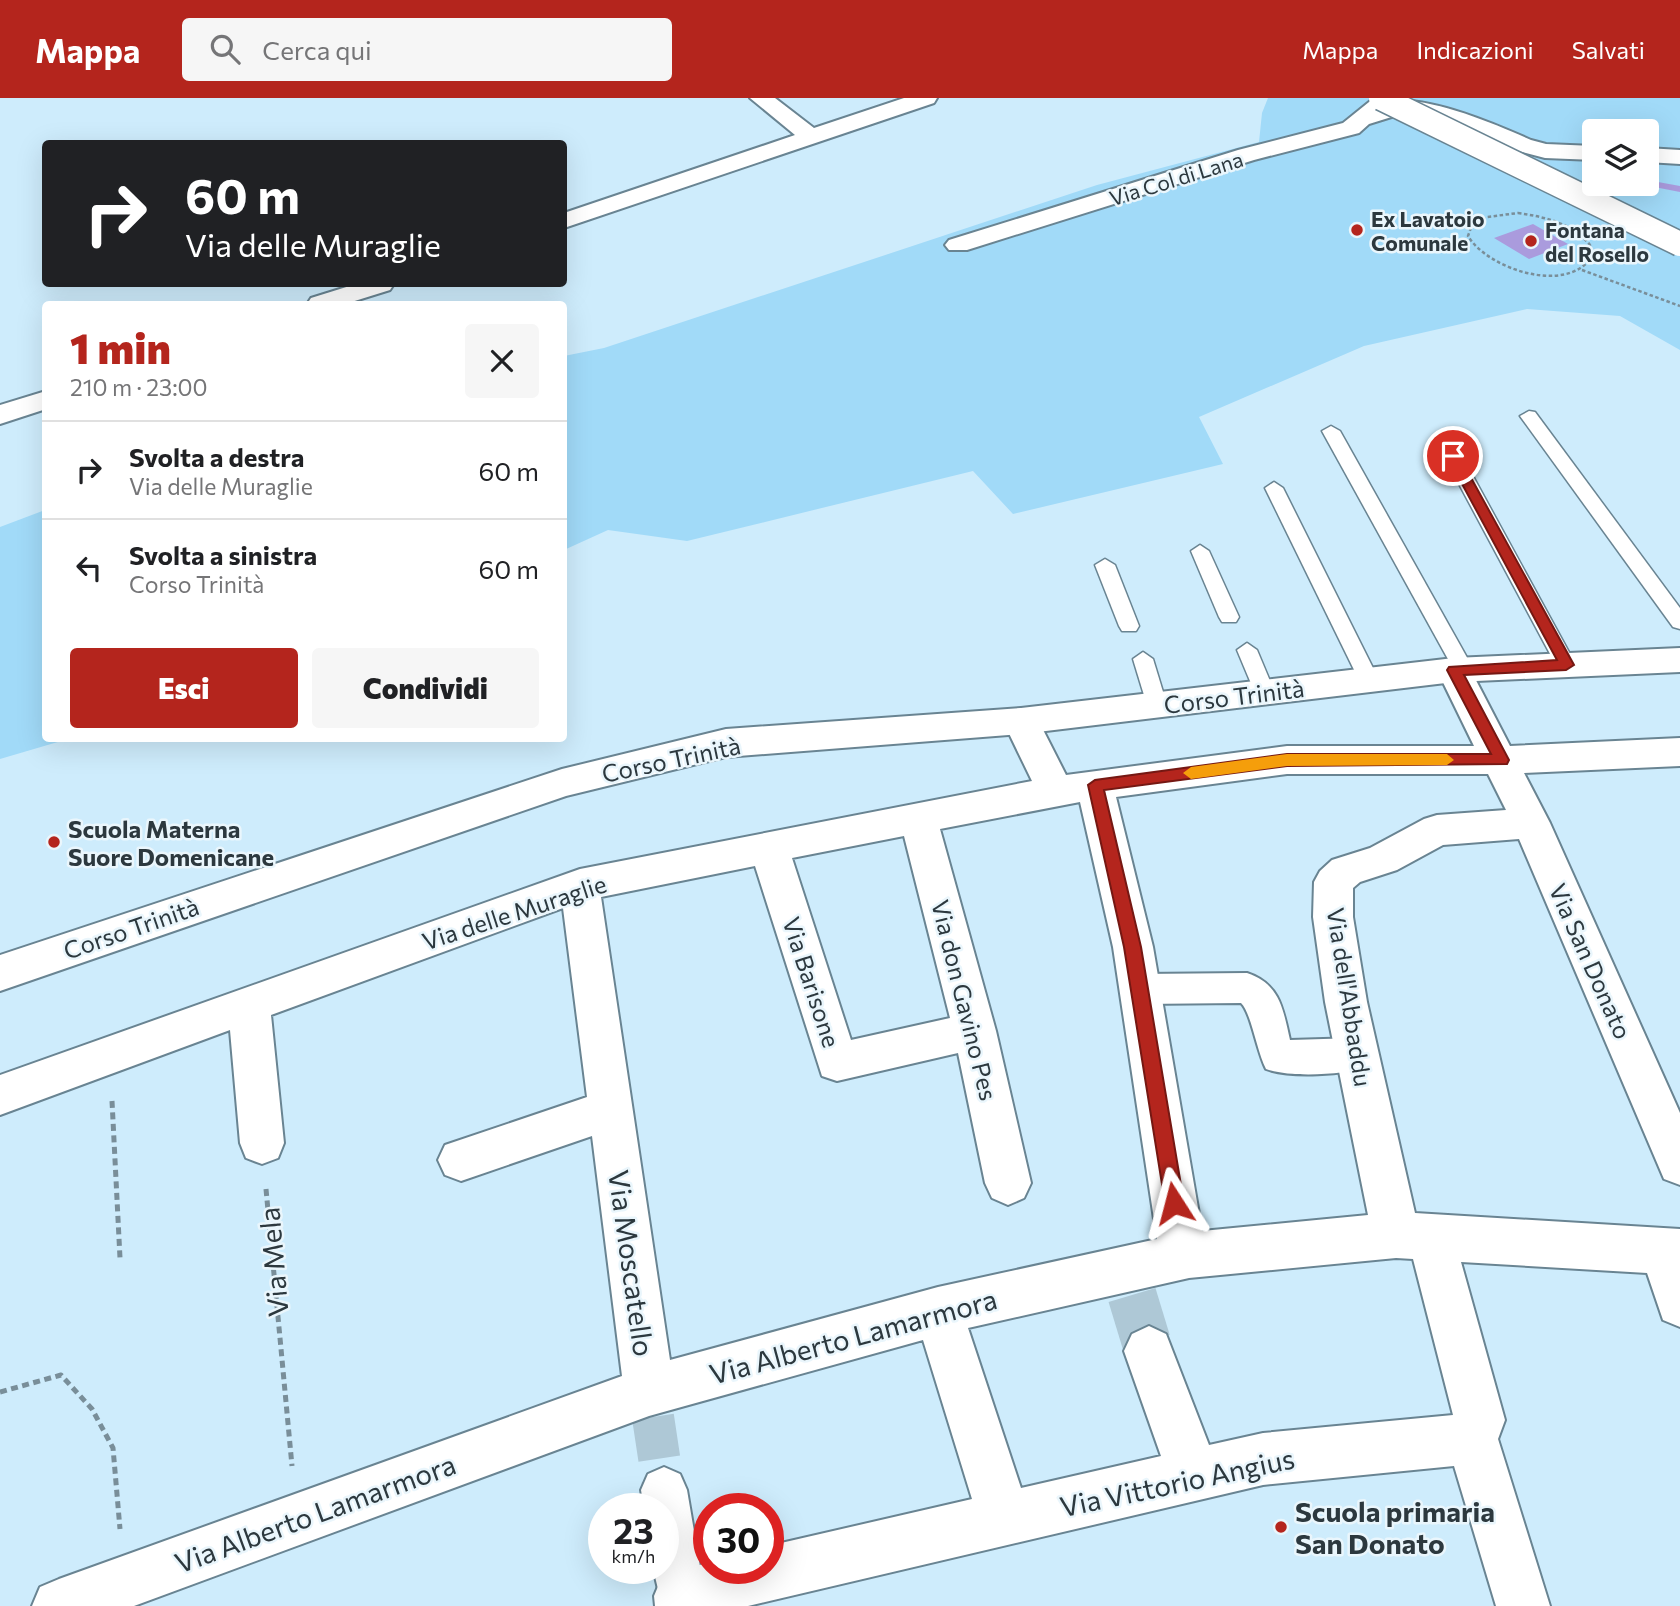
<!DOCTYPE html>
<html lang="it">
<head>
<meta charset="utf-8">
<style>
  body { margin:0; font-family:Commissioner,sans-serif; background:#f6f6f6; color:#202124; height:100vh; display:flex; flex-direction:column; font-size:26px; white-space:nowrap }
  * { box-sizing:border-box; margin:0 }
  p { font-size:23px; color:#757577 }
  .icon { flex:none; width:38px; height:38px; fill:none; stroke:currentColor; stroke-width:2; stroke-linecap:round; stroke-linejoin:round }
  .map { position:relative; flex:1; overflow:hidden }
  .drawer { position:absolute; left:42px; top:203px; width:525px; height:441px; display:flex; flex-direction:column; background:#fff; border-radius:7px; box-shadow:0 7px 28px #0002 }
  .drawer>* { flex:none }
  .top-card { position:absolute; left:42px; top:42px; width:525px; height:147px; border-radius:7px; box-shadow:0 7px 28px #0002; background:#202124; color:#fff; overflow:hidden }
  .fabs { position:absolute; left:1582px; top:21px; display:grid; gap:14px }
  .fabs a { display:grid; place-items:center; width:77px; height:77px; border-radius:7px; background:#fff; box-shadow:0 7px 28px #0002; font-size:35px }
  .speed { position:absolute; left:588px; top:1395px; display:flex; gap:14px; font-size:35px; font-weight:700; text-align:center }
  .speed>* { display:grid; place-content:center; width:91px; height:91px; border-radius:50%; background:#fff; box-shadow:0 7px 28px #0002; line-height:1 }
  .speed small { font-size:18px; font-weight:400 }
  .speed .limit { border:10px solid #d22; background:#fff; color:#111 }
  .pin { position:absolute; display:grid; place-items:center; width:60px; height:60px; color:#fff; margin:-30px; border:4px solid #fff; border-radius:50%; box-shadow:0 2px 7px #0007 }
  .me { position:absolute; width:77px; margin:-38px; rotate:351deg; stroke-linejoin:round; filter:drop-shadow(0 0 5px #0008) }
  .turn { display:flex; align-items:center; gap:24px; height:147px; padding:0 28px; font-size:32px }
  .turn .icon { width:91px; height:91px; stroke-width:2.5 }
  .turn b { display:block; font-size:49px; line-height:60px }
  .round { display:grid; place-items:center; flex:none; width:74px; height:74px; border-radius:7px; background:#f6f6f6 }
  .summary { display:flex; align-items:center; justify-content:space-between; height:119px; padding:0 28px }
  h1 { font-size:42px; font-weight:800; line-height:52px; color:#b4251d }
  .primary-button { display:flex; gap:14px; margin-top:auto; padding:14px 28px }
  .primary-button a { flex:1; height:80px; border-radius:7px; background:#b4251d; color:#fff; font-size:28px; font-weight:800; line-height:80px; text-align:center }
  .primary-button a+a { background:#f6f6f6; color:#202124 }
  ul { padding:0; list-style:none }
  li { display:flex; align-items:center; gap:21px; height:98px; padding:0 28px; border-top:2px solid #e0e0e0 }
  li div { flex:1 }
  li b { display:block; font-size:26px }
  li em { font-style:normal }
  header { display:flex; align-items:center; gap:42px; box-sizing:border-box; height:98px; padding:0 35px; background:#b4251d; color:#fff }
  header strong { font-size:33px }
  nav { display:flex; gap:38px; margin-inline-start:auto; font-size:24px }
  .search { width:490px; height:63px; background:#f6f6f6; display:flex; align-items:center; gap:18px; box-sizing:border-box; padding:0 24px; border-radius:7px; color:#757577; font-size:26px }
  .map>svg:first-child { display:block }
  .green { fill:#a1daf8; fill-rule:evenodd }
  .water { fill:#aa9bdd }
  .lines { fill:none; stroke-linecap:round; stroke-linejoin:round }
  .stream { fill:#aa9bdd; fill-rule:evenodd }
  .pedestrian-tunnel { stroke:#aec8d6; stroke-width:42; stroke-dasharray:42 21; stroke-linecap:butt }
  .minor-tunnel { stroke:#aec8d6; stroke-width:49; stroke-dasharray:49 24; stroke-linecap:butt }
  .service-casing { stroke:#698492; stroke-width:3 }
  .pedestrian-casing { stroke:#698492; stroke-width:4 }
  .minor-casing { stroke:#698492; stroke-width:4 }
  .tertiary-casing { stroke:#698492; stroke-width:4 }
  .secondary-casing { stroke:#698492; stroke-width:4 }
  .path-far1 { stroke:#798e99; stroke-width:2.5; stroke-dasharray:3.5 2.5; stroke-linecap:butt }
  .path { stroke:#798e99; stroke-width:5; stroke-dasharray:7 4.5; stroke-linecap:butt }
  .service { fill:#fff; fill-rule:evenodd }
  .pedestrian { fill:#fff; fill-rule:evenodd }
  .minor { fill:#fff; fill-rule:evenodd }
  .tertiary { fill:#fff; fill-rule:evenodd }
  .secondary { fill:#fff; fill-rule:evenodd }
  .secondary-bridge-casing { stroke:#698492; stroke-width:27; stroke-linecap:butt }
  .secondary-bridge { stroke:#fff; stroke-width:24 }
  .route { fill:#b4251d; stroke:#751813; stroke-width:2 }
  .slow { fill:#f59e0b }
  .poi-dot { fill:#b4251d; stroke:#eaf6fc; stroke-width:2.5 }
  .labels { text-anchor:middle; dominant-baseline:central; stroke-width:5; stroke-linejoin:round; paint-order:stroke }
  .far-street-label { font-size:21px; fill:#2c383e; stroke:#eaf6fc }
  .far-poi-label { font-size:21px; font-weight:bold; fill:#2c383e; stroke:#eaf6fc; text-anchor:start }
  .street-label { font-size:24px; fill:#2c383e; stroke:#eaf6fc }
  .poi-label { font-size:24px; font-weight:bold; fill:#2c383e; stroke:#eaf6fc; text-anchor:start }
  .near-street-label { font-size:28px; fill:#2c383e; stroke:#eaf6fc }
  .near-poi-label { font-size:28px; font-weight:bold; fill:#2c383e; stroke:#eaf6fc; text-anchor:start }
</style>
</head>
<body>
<header>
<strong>Mappa</strong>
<div class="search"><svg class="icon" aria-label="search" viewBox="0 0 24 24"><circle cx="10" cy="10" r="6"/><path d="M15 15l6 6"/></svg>Cerca qui</div>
<nav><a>Mappa</a><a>Indicazioni</a><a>Salvati</a></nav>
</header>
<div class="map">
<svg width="1680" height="1508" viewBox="0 0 1680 1508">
  <rect width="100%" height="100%" fill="#ceecfc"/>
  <g class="green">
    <path d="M1268,0H1680V252L1620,218L1527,211L1364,248L1199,319L1223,366L1013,416L973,373L687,443L608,432L564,452V258L604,250L1097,87L1259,44L1262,15ZM1594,33H1647V86H1594Z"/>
    <path d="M45,412L46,640L68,641L0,661V429Z"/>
  </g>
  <path class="water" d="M1533,126L1568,146L1529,161L1494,140Z"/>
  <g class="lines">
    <path class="stream" d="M1647,82L1680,88V94L1644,87Z"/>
    <path class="pedestrian-tunnel" d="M653,1319L664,1392"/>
    <path class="minor-tunnel" d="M1132,1197L1149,1253"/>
    <defs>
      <g id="service">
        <path d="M1529,313L1535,314L1680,510V531L1673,529L1520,318Z"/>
        <path d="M1331,328L1340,333L1474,572L1471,577H1457L1454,572L1322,333Z"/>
        <path d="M1453,353L1462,358L1576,567L1573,572H1559L1556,567L1444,358Z"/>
        <path d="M1274,384L1283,390L1379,582L1376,587H1362L1359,582L1265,390Z"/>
        <path d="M1200,447L1209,453L1239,519L1236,524H1222L1219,519L1191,453Z"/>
        <path d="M1105,461L1115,467L1139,528L1136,533H1122L1119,528L1095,467Z"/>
        <path d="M1247,545L1257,552L1275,595L1272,600H1258L1255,595L1237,552Z"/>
        <path d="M1143,554L1153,561L1167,607L1164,612H1150L1147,607L1133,561Z"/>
      </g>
      <g id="pedestrian">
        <path d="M1247,875C1280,886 1283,911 1290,942L1357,940L1370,944L1376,956L1370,968C1346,977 1290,980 1266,971C1257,954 1251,914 1241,905L1140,906L1127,902L1122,891L1127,880L1140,876Z"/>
        <path d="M664,1369L680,1376L687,1392L705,1498L700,1508H662L653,1470H663V1410H644L641,1392L648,1376Z"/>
      </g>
      <g id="minor">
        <path d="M1374,0H1398L1396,3C1434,0 1495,26 1531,42L1546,46L1594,48V62L1545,60L1515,52L1430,15L1414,12L1369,26L1359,35L1254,62L967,152H949L945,147L949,142L1238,52L1343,25Z"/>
        <path d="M1647,50L1680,52V66L1647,64Z"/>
        <path d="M1454,560L1466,563L1510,648L1680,640V668L1524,675L1550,725L1680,1015V1087L1664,1081L1519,741L1443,747L1397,772L1360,784L1353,790V819L1367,904L1415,1115L1680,1131V1229L1663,1222L1647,1175L1461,1164L1505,1322L1498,1341L1550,1508H1496L1454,1368L1263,1387L748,1508H655L654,1498L662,1479L709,1464V1470H768V1448L972,1401L923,1242L649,1318L134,1508H32L40,1489L59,1481L622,1278L592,1038L461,1083L445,1077L438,1062L445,1047L587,999L563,810L271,917L284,1045L278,1060L262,1066L246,1060L240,1045L230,932L0,1017V977L580,771L1032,683L1003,623L1008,614L1021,610L1034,614L1066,677L1287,648H1474L1437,572L1442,563ZM1287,676H1488L1506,712L1437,717L1424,721L1370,750L1332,762L1320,773L1314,784L1313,819L1325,904L1368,1117L1202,1133L1153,849L1116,699ZM1080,704L1113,849L1157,1141L938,1189L670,1262L601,799L755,768L822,978L837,983L958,955L985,1085L992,1100L1008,1107L1024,1100L1031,1085L996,933L940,731ZM904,738L950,920L851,942L792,760ZM1396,1160L1413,1161L1453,1317L1263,1335L1209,1347L1166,1236L1149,1228L1132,1236L1124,1253L1161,1358L1021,1390L968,1230L1189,1180Z"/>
      </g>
      <g id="tertiary">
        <path d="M750,0H775L814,30L904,0H937L934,5L564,130V115L795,37Z"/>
        <path d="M356,186H394L390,192L345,206H307L311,200Z"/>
        <path d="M46,293V311L0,326V307Z"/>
      </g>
      <path id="secondary" d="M1680,550V574L1454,584L1021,636L726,659L566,698L0,893V857L562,671L726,631L1021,610L1454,560Z"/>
    </defs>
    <use href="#service" class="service-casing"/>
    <use href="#pedestrian" class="pedestrian-casing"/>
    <use href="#minor" class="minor-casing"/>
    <use href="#tertiary" class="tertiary-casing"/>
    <use href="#secondary" class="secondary-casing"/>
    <g class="path-far1">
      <path d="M1518,115C1545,119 1572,125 1590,147L1591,160C1564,197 1487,170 1468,138L1472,127L1487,119Z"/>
      <path d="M1582,172L1680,208"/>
    </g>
    <g class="path">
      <path d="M112,1003L120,1160"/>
      <path d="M266,1091L292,1368"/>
      <path d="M0,1294L61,1277L92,1311L113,1350L120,1431"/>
    </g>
    <use href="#service" class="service"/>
    <use href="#pedestrian" class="pedestrian"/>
    <use href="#minor" class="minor"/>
    <use href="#tertiary" class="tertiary"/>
    <use href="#secondary" class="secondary"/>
    <defs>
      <path id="secondary-bridge" d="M1381,0L1680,146"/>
    </defs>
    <use href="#secondary-bridge" class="secondary-bridge-casing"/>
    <use href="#secondary-bridge" class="secondary-bridge"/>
  </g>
  <path class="route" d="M1453,354L1459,358L1574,567L1566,572L1464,577L1509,662L1507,666L1287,668L1104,692L1141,849L1184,1105L1181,1112L1174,1114L1168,1112L1165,1105L1124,849L1088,687L1095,682L1287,656H1491L1447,572L1449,569L1557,562L1447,358Z"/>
  <path class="slow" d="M1287,656H1447L1454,662L1447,667L1287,668L1191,681L1183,675L1191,669Z"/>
  <g class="poi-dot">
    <circle cx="1357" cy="132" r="7"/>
    <circle cx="1531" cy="143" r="7"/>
    <circle cx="54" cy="744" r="7"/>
    <circle cx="1281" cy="1429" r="7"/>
  </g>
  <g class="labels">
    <g class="far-street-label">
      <text transform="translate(1176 80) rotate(-17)">Via Col di Lana</text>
    </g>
    <g class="far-poi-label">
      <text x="1371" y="120">Ex Lavatoio<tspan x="1371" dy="24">Comunale</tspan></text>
      <text x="1545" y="131">Fontana<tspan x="1545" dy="24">del Rosello</tspan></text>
    </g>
    <g class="street-label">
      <text transform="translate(1234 598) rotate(-7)">Corso Trinità</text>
      <text transform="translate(671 661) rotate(-12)">Corso Trinità</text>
      <text transform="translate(514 814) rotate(-18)">Via delle Muraglie</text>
      <text transform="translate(131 830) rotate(-19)">Corso Trinità</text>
      <text transform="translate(1591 863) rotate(66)">Via San Donato</text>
      <text transform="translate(812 884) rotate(72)">Via Barisone</text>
      <text transform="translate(1350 899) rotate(81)">Via dell'Abbaddu</text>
      <text transform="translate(965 902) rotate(76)">Via don Gavino Pes</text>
    </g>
    <g class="poi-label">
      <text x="68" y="730">Scuola Materna<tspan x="68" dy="28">Suore Domenicane</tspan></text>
    </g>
    <g class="near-street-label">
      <text transform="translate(273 1164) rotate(-95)">Via Mela</text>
      <text transform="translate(632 1165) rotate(82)">Via Moscatello</text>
      <text transform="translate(853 1238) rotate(-15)">Via Alberto Lamarmora</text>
      <text transform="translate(1177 1384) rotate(-12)">Via Vittorio Angius</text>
      <text transform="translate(315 1415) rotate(-20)">Via Alberto Lamarmora</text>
    </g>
    <g class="near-poi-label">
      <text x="1295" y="1413">Scuola primaria<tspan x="1295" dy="32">San Donato</tspan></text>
    </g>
  </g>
</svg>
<div class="fabs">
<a><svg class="icon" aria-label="layers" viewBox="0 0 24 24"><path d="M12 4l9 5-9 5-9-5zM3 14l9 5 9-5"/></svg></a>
</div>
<div class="speed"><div>23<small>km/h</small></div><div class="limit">30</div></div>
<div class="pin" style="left:1453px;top:358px;background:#d93025"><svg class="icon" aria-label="arrive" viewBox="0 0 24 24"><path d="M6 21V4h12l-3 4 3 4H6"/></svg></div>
<svg class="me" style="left:1174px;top:1105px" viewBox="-20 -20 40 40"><path d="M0-17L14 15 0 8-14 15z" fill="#b4251d" stroke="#fff" stroke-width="4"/></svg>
<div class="top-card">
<div class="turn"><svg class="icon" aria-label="right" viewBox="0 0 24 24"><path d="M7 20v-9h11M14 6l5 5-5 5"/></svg><div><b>60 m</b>Via delle Muraglie</div></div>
</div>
<section class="drawer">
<div class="summary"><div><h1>1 min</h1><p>210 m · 23:00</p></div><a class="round"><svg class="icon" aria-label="close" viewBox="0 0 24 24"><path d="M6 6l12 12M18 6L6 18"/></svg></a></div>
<ul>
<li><svg class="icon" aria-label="right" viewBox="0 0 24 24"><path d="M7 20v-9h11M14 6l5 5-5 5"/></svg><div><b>Svolta a destra</b><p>Via delle Muraglie</p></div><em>60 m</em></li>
<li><svg class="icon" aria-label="left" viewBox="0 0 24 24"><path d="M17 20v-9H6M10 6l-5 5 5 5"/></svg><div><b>Svolta a sinistra</b><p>Corso Trinità</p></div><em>60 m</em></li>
</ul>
<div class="primary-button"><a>Esci</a><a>Condividi</a></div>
</section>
</div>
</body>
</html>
